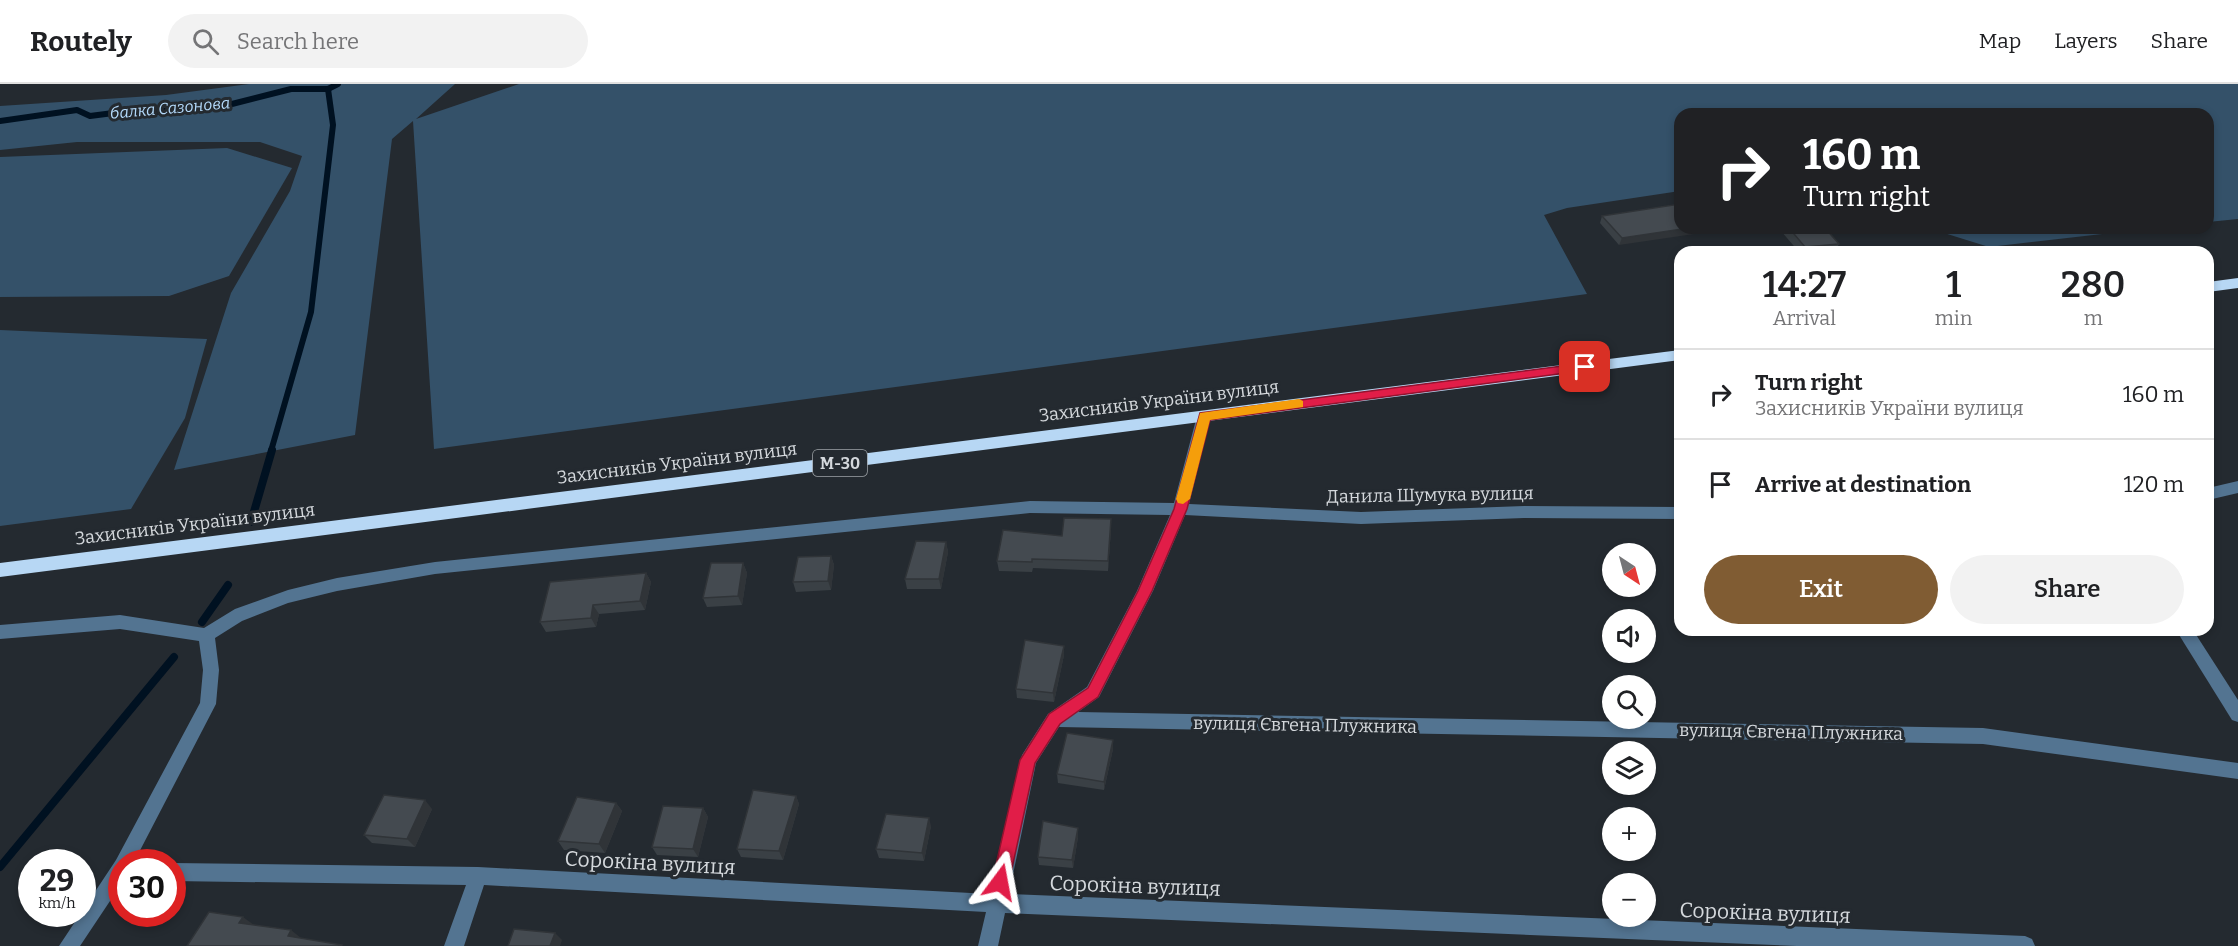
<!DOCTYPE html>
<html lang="en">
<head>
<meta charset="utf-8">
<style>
  body { margin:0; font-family:Bitter,serif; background:#f2f2f2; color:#202124; height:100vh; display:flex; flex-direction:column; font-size:22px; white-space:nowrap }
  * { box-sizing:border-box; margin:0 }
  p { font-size:20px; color:#757577 }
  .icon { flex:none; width:33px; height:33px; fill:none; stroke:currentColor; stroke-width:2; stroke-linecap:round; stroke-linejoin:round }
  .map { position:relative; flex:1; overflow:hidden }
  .sheet { position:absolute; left:1674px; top:162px; width:540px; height:390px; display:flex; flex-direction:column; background:#fff; border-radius:18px; box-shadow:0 3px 9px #0003 }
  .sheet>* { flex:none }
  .hud { position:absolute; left:1674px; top:24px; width:540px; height:126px; border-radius:18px; box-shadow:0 3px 9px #0003; background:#202124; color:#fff; overflow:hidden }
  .needle { width:39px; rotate:144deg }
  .fabs { position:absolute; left:1602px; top:459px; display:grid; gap:12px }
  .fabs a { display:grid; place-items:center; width:54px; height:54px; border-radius:50%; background:#fff; box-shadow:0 3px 9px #0003; font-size:30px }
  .speed { position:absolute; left:18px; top:765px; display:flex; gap:12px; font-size:30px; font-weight:700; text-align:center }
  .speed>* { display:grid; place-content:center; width:78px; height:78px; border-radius:50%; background:#fff; box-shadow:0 3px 9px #0003; line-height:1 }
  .speed small { font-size:15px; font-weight:400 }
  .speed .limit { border:9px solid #d22; background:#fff; color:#111 }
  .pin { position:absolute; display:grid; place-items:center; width:51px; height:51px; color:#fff; margin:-26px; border-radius:12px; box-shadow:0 3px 9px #0006 }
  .me { position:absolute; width:66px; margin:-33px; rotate:13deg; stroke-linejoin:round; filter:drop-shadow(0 0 4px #0008) }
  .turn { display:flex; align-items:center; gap:21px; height:126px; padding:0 30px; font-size:27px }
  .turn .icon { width:78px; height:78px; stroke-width:2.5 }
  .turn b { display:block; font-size:42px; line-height:51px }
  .eta { display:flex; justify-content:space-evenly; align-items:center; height:102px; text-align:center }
  .eta b { font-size:36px; font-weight:600; line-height:42px }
  .primary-button { display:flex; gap:12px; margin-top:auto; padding:12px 30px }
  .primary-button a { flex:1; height:69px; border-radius:36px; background:#805c33; color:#fff; font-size:24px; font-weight:600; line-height:69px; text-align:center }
  .primary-button a+a { background:#f2f2f2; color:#202124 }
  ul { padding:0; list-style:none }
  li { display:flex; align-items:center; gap:18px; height:90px; padding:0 30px; border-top:2px solid #e0e0e0 }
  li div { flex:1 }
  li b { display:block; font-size:22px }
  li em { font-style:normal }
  header { display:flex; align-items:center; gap:36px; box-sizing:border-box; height:84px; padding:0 30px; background:#fff; border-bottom:2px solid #e0e0e0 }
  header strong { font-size:28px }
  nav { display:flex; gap:33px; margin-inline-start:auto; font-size:21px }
  .search { width:420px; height:54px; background:#f2f2f2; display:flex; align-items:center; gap:15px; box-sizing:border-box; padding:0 21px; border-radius:33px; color:#757577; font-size:22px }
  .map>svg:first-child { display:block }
  .green { fill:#345169 }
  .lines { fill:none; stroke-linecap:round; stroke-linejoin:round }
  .stream-far1 { stroke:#001121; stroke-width:6 }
  .stream { stroke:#001121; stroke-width:8 }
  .minor { fill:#537491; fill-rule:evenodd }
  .highway { fill:#b7d7f4; fill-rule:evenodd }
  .wall { fill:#3a4045 }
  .shaded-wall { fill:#303438 }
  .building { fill:#444a50; stroke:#303438; stroke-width:1.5 }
  .route { fill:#e11d48; stroke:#92132f; stroke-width:1.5 }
  .slow { fill:#f59e0b }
  .labels { text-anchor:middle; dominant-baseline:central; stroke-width:6; stroke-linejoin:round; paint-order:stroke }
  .far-water-label { font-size:16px; font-style:italic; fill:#b4dafb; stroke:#242a30 }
  .shield { fill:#242a30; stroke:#9fa4a8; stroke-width:1.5 }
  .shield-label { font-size:16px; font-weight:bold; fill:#d4d8dc }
  .street-label { font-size:18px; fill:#d4d8dc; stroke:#242a30 }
  .near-street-label { font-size:21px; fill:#d4d8dc; stroke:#242a30 }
</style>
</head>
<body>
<header>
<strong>Routely</strong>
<div class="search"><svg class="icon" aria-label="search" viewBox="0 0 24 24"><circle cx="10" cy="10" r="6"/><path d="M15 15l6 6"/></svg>Search here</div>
<nav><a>Map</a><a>Layers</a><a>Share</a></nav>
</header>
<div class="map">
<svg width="2238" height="862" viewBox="0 0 2238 862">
  <rect width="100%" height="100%" fill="#242a30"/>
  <g class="green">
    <path d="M249,0H455L416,35L519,0H2238V135L2208,138V30H1680V107L1567,124L1544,131L1587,210L434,365L413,37L392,55L355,351L174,386L231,209L290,107L302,72L260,58H77L0,66V22L166,11Z"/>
    <path d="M227,64L292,84L229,192L169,212L0,213V73Z"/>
    <path d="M1928,144H2155L1989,163Z"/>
    <path d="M0,246L207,255L185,334L131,425L0,442Z"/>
  </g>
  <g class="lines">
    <g class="stream-far1">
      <path d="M0,37L77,26L90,32L129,27L141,30L170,26L181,21H228L291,5H328L338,0"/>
      <path d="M271,367L311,228L333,41L328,5"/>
    </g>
    <g class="stream">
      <path d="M251,438L272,366"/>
      <path d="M202,538L228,501"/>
      <path d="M0,783L174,573"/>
    </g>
    <g class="minor">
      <path d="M1204,327L1211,332L1189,420L1361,428L1524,422L1680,423V435L1524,434L1361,440L1185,431L1153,507L1099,613L1078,628L1983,644L2238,679V695L1983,660L1059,643L1036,679L1009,810L2025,852L2032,855L2035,862H1797L1005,829L998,862H978L986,828L484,801L464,862H444L466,801L172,797V779L478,783L990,810L1022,671L1048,630L1087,603L1137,507L1170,431L1030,429L435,490L337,507L288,519L242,537L215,554L219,586L216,620L134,778H122V799L80,862H59L116,776L200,619L203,586L199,557L120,545L0,555V541L120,531L204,544L235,525L288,506L337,494L435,478L1030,417L1174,419L1197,332Z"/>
      <path d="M2238,397V409L2208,416V404Z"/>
      <path d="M2176,546H2193L2238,616V638L2232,636Z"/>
    </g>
    <g class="highway">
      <path d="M2238,194V204L2208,208V198Z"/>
      <path d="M1680,266V276L0,493V479Z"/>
    </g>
  </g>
  <g class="wall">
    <path d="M1680,120L1619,161L1600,139L1602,132Z"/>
    <path d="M1742,144H1825L1839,160L1835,168H1799L1781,147Z"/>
    <path d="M1111,445L1108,487L1033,484L1032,488L999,487L997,477L1062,452Z"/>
    <path d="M946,458L948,468L941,505H907L905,495Z"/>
    <path d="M831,472L834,481L831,506L796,508L793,498Z"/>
    <path d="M743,479L747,489L742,521L707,523L703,514Z"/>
    <path d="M646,489L651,498L645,526L599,530L596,543L546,548L540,538Z"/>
    <path d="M1064,562V571L1054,618L1017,614L1016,605Z"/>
    <path d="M1113,665L1104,706L1058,699L1057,690Z"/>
    <path d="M796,712L799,720L783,776L741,773L737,765Z"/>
    <path d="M616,719L622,727L605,769L564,766L558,757Z"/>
    <path d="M703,724L708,733L698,773L657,771L652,763Z"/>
    <path d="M432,725L415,763L372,759L364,751Z"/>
    <path d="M931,742L924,777L879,774L876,765Z"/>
    <path d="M1078,753L1073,784L1039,781L1038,773Z"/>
  </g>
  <g class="shaded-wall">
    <path d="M1689,144H1735L1619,161L1622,154Z"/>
    <path d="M1111,435V445L1108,487V477Z"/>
    <path d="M946,458L948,468L941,505L939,495Z"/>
    <path d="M831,472L834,481L831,506L828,497Z"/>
    <path d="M743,479L747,489L742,521L738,512Z"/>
    <path d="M646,489L651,498L645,526L640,517Z"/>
    <path d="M593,521L599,530L596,543L591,534Z"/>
    <path d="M1064,562V571L1054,618L1053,609Z"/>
    <path d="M1113,656V665L1104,706V698Z"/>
    <path d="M796,712L799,720L783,776L779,767Z"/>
    <path d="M425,716L432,725L415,763L407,755Z"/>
    <path d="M616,719L622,727L605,769L599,760Z"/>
    <path d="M703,724L708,733L698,773L693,765Z"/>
    <path d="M929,734L931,742L924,777L922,769Z"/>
    <path d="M1078,744V753L1073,784L1072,776Z"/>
    <path d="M243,833L254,841L250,847L239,839Z"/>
    <path d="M291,846L301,854L288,852Z"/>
    <path d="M555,849L562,856L560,862H550Z"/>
  </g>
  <g class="building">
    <path d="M1680,120V144H1689L1622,154L1602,132Z"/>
    <path d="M1789,144H1825L1839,160L1805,163Z"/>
    <path d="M1064,434L1111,435L1108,477L1032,475V478L997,477L1003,446L1062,452Z"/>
    <path d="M916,457L946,458L939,495H905Z"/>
    <path d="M831,472L828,497L793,498L798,473Z"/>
    <path d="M711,479H743L738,512L703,514Z"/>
    <path d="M646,489L640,517L593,521L591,534L540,538L550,498Z"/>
    <path d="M1025,556L1064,562L1053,609L1016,605Z"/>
    <path d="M1067,649L1113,656L1104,698L1057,690Z"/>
    <path d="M753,706L796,712L779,767L737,765Z"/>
    <path d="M384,711L425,716L407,755L364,751Z"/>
    <path d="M577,713L616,719L599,760L558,757Z"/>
    <path d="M663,722L703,724L693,765L652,763Z"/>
    <path d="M886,730L929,734L922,769L876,765Z"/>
    <path d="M1043,737L1078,744L1072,776L1038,773Z"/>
    <path d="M209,828L243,833L239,839L291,846L288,852L342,861L341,862H187Z"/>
    <path d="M514,845L555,849L550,862H508Z"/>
  </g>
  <path class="route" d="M1585,279L1589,280V286L1210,336L1187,425L1152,507L1098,613L1060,640L1035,679L1009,798L1006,804L1000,807L994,804L992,798L1020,676L1049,630L1088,604L1138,507L1174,425L1200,329Z"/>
  <path class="slow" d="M1299,315L1303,317V323L1210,336L1190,415L1183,420L1178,419L1176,415L1200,329Z"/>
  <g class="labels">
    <g class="far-water-label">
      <text transform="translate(170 24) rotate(-5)">балка Сазонова</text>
    </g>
    <rect class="shield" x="813" y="366" width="54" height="26" rx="4.5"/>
    <g class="shield-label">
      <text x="840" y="379">М-30</text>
    </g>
    <g class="street-label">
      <text transform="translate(1159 317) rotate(-7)">Захисників України вулиця</text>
      <text transform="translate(677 379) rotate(-7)">Захисників України вулиця</text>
      <text transform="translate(1430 411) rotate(-1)">Данила Шумука вулиця</text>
      <text transform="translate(195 440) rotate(-7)">Захисників України вулиця</text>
      <text transform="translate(1305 641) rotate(1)">вулиця Євгена Плужника</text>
      <text transform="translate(1791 648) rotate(1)">вулиця Євгена Плужника</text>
    </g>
    <g class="near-street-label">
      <text transform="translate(650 779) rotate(3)">Сорокіна вулиця</text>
      <text transform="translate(1135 802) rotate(2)">Сорокіна вулиця</text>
      <text transform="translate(1765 829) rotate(2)">Сорокіна вулиця</text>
    </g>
  </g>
</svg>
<div class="fabs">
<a><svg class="needle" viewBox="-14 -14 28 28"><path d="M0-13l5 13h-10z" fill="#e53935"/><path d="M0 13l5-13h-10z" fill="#757577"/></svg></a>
<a><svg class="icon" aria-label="sound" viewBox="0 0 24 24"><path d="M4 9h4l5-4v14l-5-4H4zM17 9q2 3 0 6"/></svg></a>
<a><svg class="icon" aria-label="search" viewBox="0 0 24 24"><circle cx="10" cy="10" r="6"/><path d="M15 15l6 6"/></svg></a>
<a><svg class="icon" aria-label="layers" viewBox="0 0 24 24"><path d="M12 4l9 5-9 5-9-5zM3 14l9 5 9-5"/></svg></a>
<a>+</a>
<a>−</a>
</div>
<div class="speed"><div>29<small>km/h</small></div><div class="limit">30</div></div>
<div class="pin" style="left:1585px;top:283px;background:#d93025"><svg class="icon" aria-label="arrive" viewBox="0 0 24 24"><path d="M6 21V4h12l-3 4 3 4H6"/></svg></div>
<svg class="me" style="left:1000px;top:798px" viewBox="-20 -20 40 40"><path d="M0-17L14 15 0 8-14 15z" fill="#e11d48" stroke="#fff" stroke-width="4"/></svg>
<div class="hud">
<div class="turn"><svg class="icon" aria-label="right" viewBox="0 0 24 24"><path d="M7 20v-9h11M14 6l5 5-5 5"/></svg><div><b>160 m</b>Turn right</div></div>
</div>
<section class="sheet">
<div class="eta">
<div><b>14:27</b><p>Arrival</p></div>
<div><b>1</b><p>min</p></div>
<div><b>280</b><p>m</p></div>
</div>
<ul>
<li><svg class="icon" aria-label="right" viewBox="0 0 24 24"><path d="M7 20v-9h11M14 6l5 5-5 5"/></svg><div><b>Turn right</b><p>Захисників України вулиця</p></div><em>160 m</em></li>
<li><svg class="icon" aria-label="arrive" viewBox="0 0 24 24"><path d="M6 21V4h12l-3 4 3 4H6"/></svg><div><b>Arrive at destination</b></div><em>120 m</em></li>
</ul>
<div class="primary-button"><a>Exit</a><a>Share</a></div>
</section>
</div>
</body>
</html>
